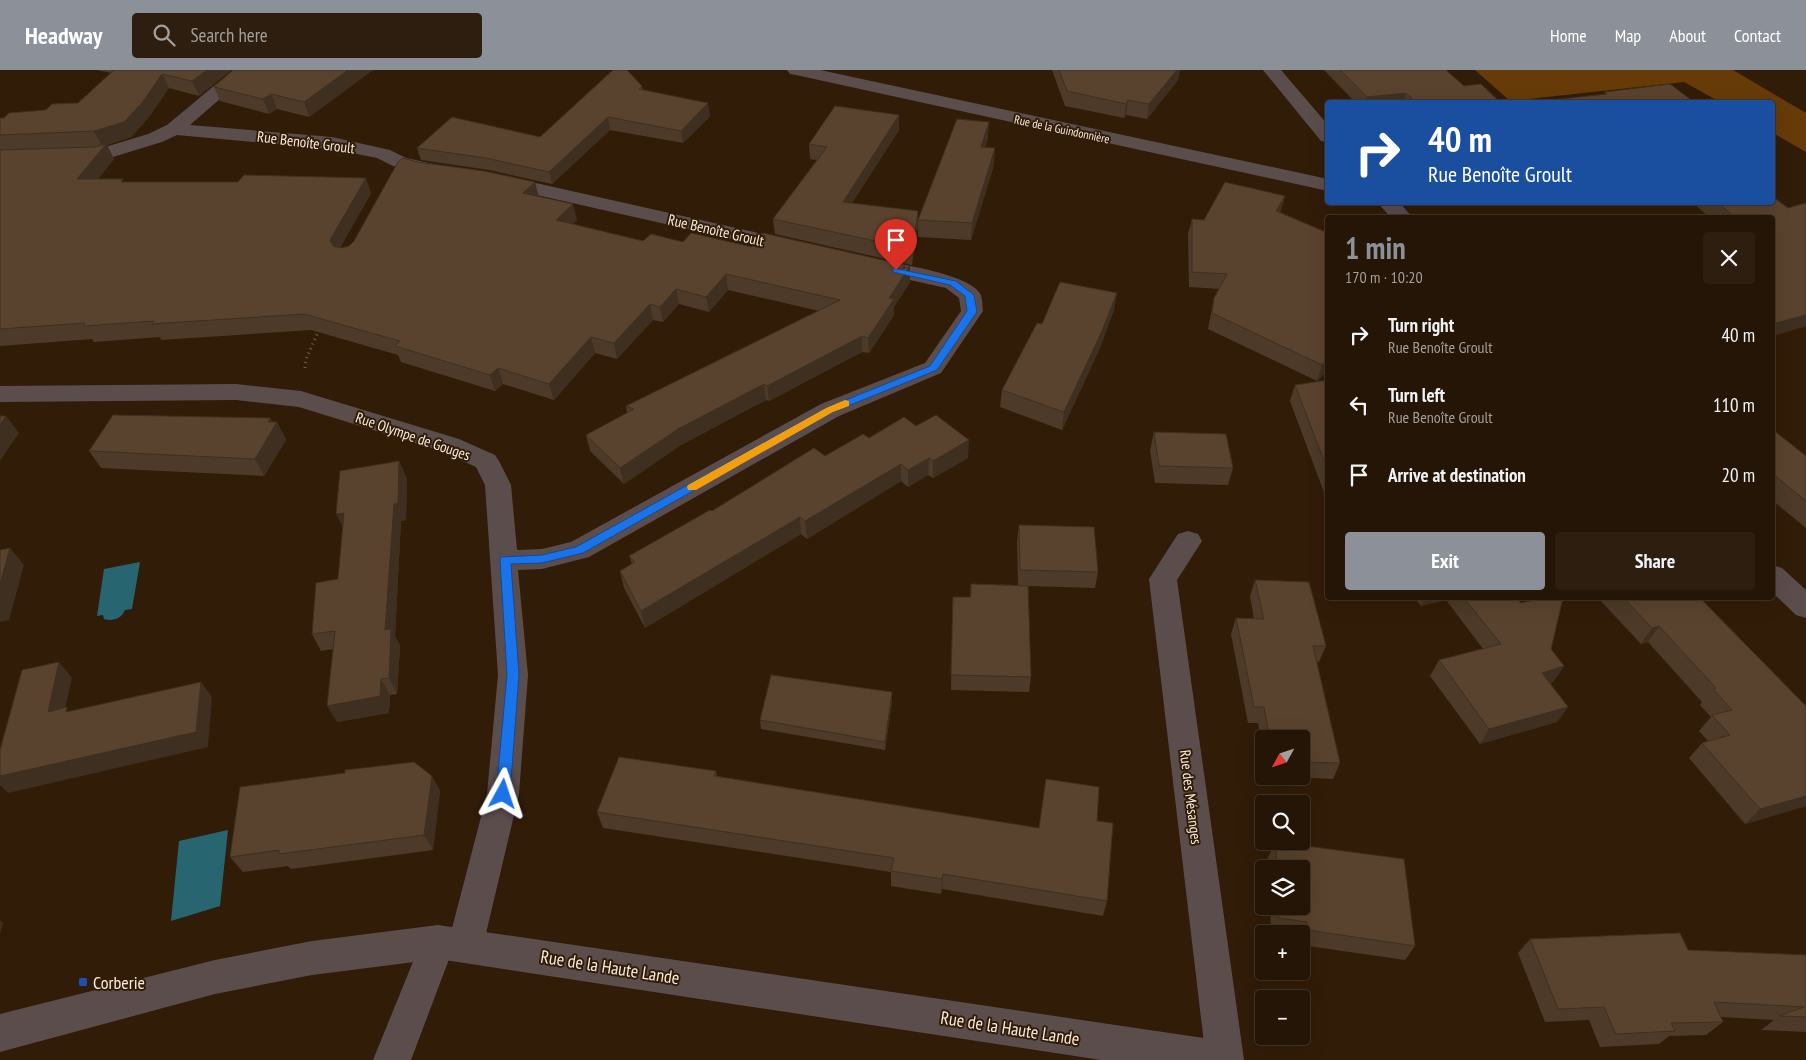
<!DOCTYPE html>
<html lang="en">
<head>
<meta charset="utf-8">
<style>
  body { margin:0; font-family:"PT Sans Narrow",sans-serif; background:#2d1e10; color:#f1f3f6; height:100vh; display:flex; flex-direction:column; font-size:19px; white-space:nowrap }
  * { box-sizing:border-box; margin:0 }
  p { font-size:16px; color:#a39f9b }
  .icon { flex:none; width:28px; height:28px; fill:none; stroke:currentColor; stroke-width:2; stroke-linecap:round; stroke-linejoin:round }
  .map { position:relative; flex:1; overflow:hidden }
  .details { position:absolute; left:1325px; top:145px; width:450px; height:385px; display:flex; flex-direction:column; background:#251506; border-radius:5px; box-shadow:0 5px 20px #0002,0 0 0 1px #423428 }
  .details>* { flex:none }
  .guide { position:absolute; left:1325px; top:30px; width:450px; height:105px; border-radius:5px; box-shadow:0 5px 20px #0002,0 0 0 1px #423428; background:#1a4fa0; color:#fff; overflow:hidden }
  .needle { width:32px; rotate:230deg }
  .buttons { position:absolute; left:1255px; top:660px; display:grid; gap:10px }
  .buttons a { display:grid; place-items:center; width:55px; height:55px; border-radius:5px; background:#251506; box-shadow:0 5px 20px #0002,0 0 0 1px #423428; font-size:25px }
  .pin { position:absolute; display:grid; place-items:center; width:42px; height:42px; color:#fff; margin:-51px -21px; border-radius:50% 50% 50% 0; rotate:-45deg; box-shadow:0 0 5px #0007 }
  .pin .icon { rotate:45deg }
  .me { position:absolute; width:55px; margin:-28px; rotate:5deg; stroke-linejoin:round; filter:drop-shadow(0 0 4px #0008) }
  .turn { display:flex; align-items:center; gap:18px; height:105px; padding:0 20px; font-size:22px }
  .turn .icon { width:65px; height:65px; stroke-width:2.5 }
  .turn b { display:block; font-size:35px; line-height:42px }
  .round { display:grid; place-items:center; flex:none; width:52px; height:52px; border-radius:5px; background:#2d1e10 }
  .overview { display:flex; align-items:center; justify-content:space-between; height:85px; padding:0 20px }
  h1 { font-size:30px; font-weight:700; line-height:38px; color:#8c9099 }
  .action { display:flex; gap:10px; margin-top:auto; padding:10px 20px }
  .action a { flex:1; height:58px; border-radius:5px; background:#8c9099; color:#fff; font-size:20px; font-weight:700; line-height:58px; text-align:center }
  .action a+a { background:#2d1e10; color:#f1f3f6 }
  ul { padding:0; list-style:none }
  li { display:flex; align-items:center; gap:15px; height:70px; padding:0 20px }
  li div { flex:1 }
  li b { display:block; font-size:19px }
  li em { font-style:normal }
  header { display:flex; align-items:center; gap:30px; box-sizing:border-box; height:70px; padding:0 25px; background:#8c9099; color:#fff }
  header strong { font-size:24px }
  nav { display:flex; gap:28px; margin-inline-start:auto; font-size:18px }
  .search { width:350px; height:45px; background:#2d1e10; display:flex; align-items:center; gap:12px; box-sizing:border-box; padding:0 18px; border-radius:5px; color:#a39f9b; font-size:19px }
  .map>svg:first-child { display:block }
  .green { fill:#673b07 }
  .water { fill:#276671 }
  .lines { fill:none; stroke-linecap:round; stroke-linejoin:round }
  .path { stroke:#725f4e; stroke-width:3; stroke-dasharray:1 4; stroke-linecap:butt }
  .minor { fill:#5c4d4d; fill-rule:evenodd }
  .tertiary { fill:#5c4d4d; fill-rule:evenodd }
  .wall { fill:#4d3a28 }
  .shaded-wall { fill:#3f2f20 }
  .building { fill:#5a432e; stroke:#3f2f20 }
  .route { fill:#1a73e8; stroke:#114b97 }
  .slow { fill:#f59e0b }
  .transit-dot { fill:#1a4fb4; stroke:#311c08; stroke-width:2 }
  .labels { text-anchor:middle; dominant-baseline:central; stroke-width:4; stroke-linejoin:round; paint-order:stroke }
  .far-street-label { font-size:12px; fill:#f8eade; stroke:#311c08 }
  .street-label { font-size:15px; fill:#f8eade; stroke:#311c08 }
  .near-street-label { font-size:18px; fill:#f8eade; stroke:#311c08 }
  .near-poi-label { font-size:18px; fill:#f8eade; stroke:#311c08; text-anchor:start }
</style>
</head>
<body>
<header>
<strong>Headway</strong>
<div class="search"><svg class="icon" aria-label="search" viewBox="0 0 24 24"><circle cx="10" cy="10" r="6"/><path d="M15 15l6 6"/></svg>Search here</div>
<nav><a>Home</a><a>Map</a><a>About</a><a>Contact</a></nav>
</header>
<div class="map">
<svg width="1806" height="990" viewBox="0 0 1806 990">
  <rect width="100%" height="100%" fill="#311c08"/>
  <path class="green" d="M1475,0H1733L1806,43V82L1773,63L1772,32H1720L1684,12L1510,31Z"/>
  <g class="water">
    <path d="M140,492L132,539L125,540C122,548 113,552 104,549L103,545L97,546L104,499Z"/>
    <path d="M228,760L220,836L171,851L179,771Z"/>
  </g>
  <g class="lines">
    <path class="path" d="M305,298L306,289L319,260"/>
    <g class="minor">
      <path d="M233,0H253L190,55L332,67L390,80L406,88L442,96L445,100L442,104L435,106L393,96L377,88L332,79L177,65L162,72L103,90L0,94V82L102,78L148,64L167,55Z"/>
      <path d="M787,0H820L1328,109V121L796,5L790,4Z"/>
      <path d="M1263,0H1281L1328,55V72L1321,71Z"/>
      <path d="M500,105L794,171L801,173L804,177L801,181L794,183L493,115L490,111L493,107Z"/>
      <path d="M1377,132H1399L1413,148H1391Z"/>
      <path d="M873,189C898,194 964,203 979,222C983,227 982,235 983,241L941,303L839,346L589,487L542,499L518,500L528,605L519,724L483,876L477,888L465,893L453,888L451,884L411,990H373L426,860L438,855L451,862L487,724L498,605L485,415L476,397L441,381L299,337L236,330L0,332V316L236,314L301,321L459,369L495,385L499,391L511,415L517,480L542,479L571,472L821,334L925,293L961,241L959,228L946,218L865,200L862,195L865,190Z"/>
      <path d="M1188,461L1198,464L1202,471L1177,510L1244,990H1206L1149,509L1178,464Z"/>
      <path d="M1772,495L1782,498L1806,520V548L1796,545L1772,522Z"/>
    </g>
    <path class="tertiary" d="M438,855L1224,971L1237,977L1243,990H1101L438,889L312,905L215,924L0,982V944L215,890L312,871Z"/>
  </g>
  <g class="wall">
    <path d="M97,0H231L199,26L169,18L149,47L131,67L107,75L114,89L98,109L124,112L371,123L340,178H341L538,126L577,150L572,154L643,171L683,172L752,177L905,195V198L910,196V212L894,237V245L869,283L862,282L769,331L766,330L681,375L624,414L590,381L586,365L627,343L626,336L819,241L728,220L709,242L679,234L663,252L653,250L617,289L595,283L554,330L503,314L495,321L401,292L398,285L311,260L161,270L160,267L94,272L92,269L0,276V80L97,76L0,80V48H4L78,33L111,3Z"/>
    <path d="M373,0L309,47L277,39L269,44L220,31L214,17Z"/>
    <path d="M1052,0H1180L1178,10L1147,49L1126,45L1124,48L1065,36Z"/>
    <path d="M1324,0H1446L1464,16L1500,32H1355Z"/>
    <path d="M642,16L643,20L710,46L683,73L610,60L552,114L489,100L421,90L417,78L540,67Z"/>
    <path d="M899,45V60L852,133L918,156L912,195L775,164L773,149L817,90L810,89L809,74Z"/>
    <path d="M988,68L985,77L994,95L971,170L918,167V150Z"/>
    <path d="M1285,126L1280,142L1328,163V300L1317,311L1208,259L1214,228L1219,219L1189,217L1188,164L1192,149L1204,150Z"/>
    <path d="M1692,132H1772L1788,138L1806,133V256L1772,266V148H1710Z"/>
    <path d="M1114,240L1099,280L1062,360L1000,337L1002,320L1042,254Z"/>
    <path d="M1328,310V424L1325,425L1290,331L1295,315Z"/>
    <path d="M270,348L272,352H277L286,370L264,406L101,398L89,381Z"/>
    <path d="M916,356L968,388L933,408L928,405L908,417L901,411L807,469L801,464L645,558L624,518L620,501L632,494L629,486L712,441L825,386Z"/>
    <path d="M1772,359L1806,386V458L1772,430Z"/>
    <path d="M1154,362L1233,398L1228,415L1155,413L1150,380Z"/>
    <path d="M399,391L407,409L406,450L401,451L395,566L400,576L397,624L390,625L389,643L337,652L333,579L321,581L312,564L338,509L343,457Z"/>
    <path d="M1019,455L1098,502L1095,518L1028,516L1031,607L1029,622L951,620L953,527H970L971,514L1018,515L1017,471Z"/>
    <path d="M1255,510L1326,576L1319,592H1317L1340,693L1333,709L1268,706H1301V669H1264V682L1258,653H1248L1231,564L1236,548L1254,549L1250,526Z"/>
    <path d="M1415,528H1516L1551,579L1564,596L1553,612L1550,613L1568,637L1557,652L1480,674L1430,606L1439,590L1483,579L1446,530L1421,536Z"/>
    <path d="M1598,528H1700L1806,736L1745,754L1689,688L1702,673L1708,671L1699,661L1711,647L1700,635L1702,632L1648,572L1641,574Z"/>
    <path d="M892,631L885,680L761,659L760,650Z"/>
    <path d="M716,701L717,706L1039,758L1046,709L1097,751L1107,831L1103,846L942,819L941,824L891,816V802L603,758L597,742Z"/>
    <path d="M432,706L440,721L433,780L291,799L288,796L243,802L230,787Z"/>
    <path d="M1276,772L1415,876L1405,890L1301,875V864H1280L1271,863L1270,836H1301V799H1269L1268,787Z"/>
    <path d="M1530,869L1688,880L1806,885V962L1761,960L1774,950L1721,947L1723,952L1706,965L1669,966L1659,974L1600,977L1589,950L1545,952L1518,883Z"/>
  </g>
  <g class="shaded-wall">
    <path d="M207,0H231L199,26L192,11Z"/>
    <path d="M349,0H373L309,47L304,32Z"/>
    <path d="M1177,0H1180L1178,10L1147,49L1149,34Z"/>
    <path d="M162,4L169,18L149,47L131,67L107,75L114,89L86,124L77,109L102,76L94,61Z"/>
    <path d="M1406,23L1403,32H1365L1367,27Z"/>
    <path d="M271,24L277,39L269,44L263,29Z"/>
    <path d="M1128,30L1126,45L1124,48L1126,34Z"/>
    <path d="M708,33L710,46L683,73L681,61Z"/>
    <path d="M899,45V60L843,147V132Z"/>
    <path d="M608,47L610,60L552,114L549,102Z"/>
    <path d="M989,52L988,68L980,93L981,77Z"/>
    <path d="M995,78L994,95L971,170L972,153Z"/>
    <path d="M366,108L371,123L336,185L330,170Z"/>
    <path d="M535,112L539,127L523,123Z"/>
    <path d="M1285,126L1281,141L1273,156L1276,141Z"/>
    <path d="M573,134L577,150L560,166L556,150Z"/>
    <path d="M918,141V156L912,195L913,179Z"/>
    <path d="M905,195V204L910,196V212L894,237V245L869,283L868,268L889,228L902,199Z"/>
    <path d="M726,204L728,220L709,242L706,227Z"/>
    <path d="M676,219L679,234L663,252L660,237Z"/>
    <path d="M1117,223L1114,240L1099,280L1062,360L1064,342Z"/>
    <path d="M650,234L653,250L617,289L614,273Z"/>
    <path d="M1806,245V256L1772,266V254Z"/>
    <path d="M862,266V282L769,331L767,316Z"/>
    <path d="M591,267L595,283L554,330L549,314Z"/>
    <path d="M1328,290V300L1317,311L1322,295Z"/>
    <path d="M498,298L503,314L495,321L490,305Z"/>
    <path d="M764,314L766,330L681,375L624,414L620,398L678,359Z"/>
    <path d="M6,346L19,363L0,391V355Z"/>
    <path d="M270,348L275,357L277,352L286,370L264,406L255,389L268,352Z"/>
    <path d="M969,370L968,388L933,408V391Z"/>
    <path d="M929,388L928,405L908,417V400Z"/>
    <path d="M399,391L407,409L406,450L401,451L395,566L400,576L397,624L389,608L385,560L394,434Z"/>
    <path d="M901,394V411L807,469L805,451Z"/>
    <path d="M1328,417V424L1325,425Z"/>
    <path d="M344,443L345,461L336,444Z"/>
    <path d="M800,447L801,464L645,558L641,541Z"/>
    <path d="M10,478L24,495L9,550L0,552V514Z"/>
    <path d="M1425,528H1447L1446,530L1421,536Z"/>
    <path d="M1659,556L1648,572L1641,574L1652,558Z"/>
    <path d="M59,592L72,608L61,657L48,642Z"/>
    <path d="M1564,596L1553,612L1532,619L1542,603Z"/>
    <path d="M381,609L390,625L389,643L337,652L327,636Z"/>
    <path d="M201,612L212,627L208,677L8,723L0,715V706Z"/>
    <path d="M892,622V631L885,680V672Z"/>
    <path d="M1568,637L1557,652L1480,674L1489,659Z"/>
    <path d="M432,706L440,721L433,780L424,765Z"/>
    <path d="M1806,726V736L1745,754L1760,739Z"/>
    <path d="M943,804L942,819L941,824L942,809Z"/>
    <path d="M0,850L3,853L0,864Z"/>
  </g>
  <g class="building">
    <path d="M114,0H207L192,11L162,4L142,33L124,52L94,61L0,65V48H4L9,43L46,40L52,34L78,33Z"/>
    <path d="M233,0H348L304,32L271,24L263,29L214,17Z"/>
    <path d="M613,0H627L642,16L639,19L708,33L681,61L608,47L549,102L486,88L417,78L452,47L540,67Z"/>
    <path d="M1059,0H1177L1149,34L1128,30L1126,34L1067,21Z"/>
    <path d="M1340,0H1446L1464,16L1481,14L1500,32H1416L1406,23L1367,27Z"/>
    <path d="M1670,14L1694,32H1532L1607,24L1604,22Z"/>
    <path d="M835,36L899,45L843,132L918,141L913,179L773,149L827,77L809,74Z"/>
    <path d="M957,49L989,52L981,77L995,78L972,153L918,150Z"/>
    <path d="M106,74L77,109H123L121,112H238L244,105L366,108L330,170L333,176L341,178L349,176L354,171L398,92L403,88L417,92L484,101L535,112L523,123L573,134L556,150L643,171L651,164L683,172L691,163L752,177L763,163L905,195L902,199L910,196L889,228L894,229L868,268L862,266L767,316L764,314L678,359L620,398L586,365L634,339L626,336L840,230L726,204L706,227L676,219L660,237L650,234L614,273L591,267L549,314L498,298L490,305L395,276L400,271L304,244L152,254L154,251L84,256L85,253L0,259V80L95,77Z"/>
    <path d="M1225,112L1285,126L1276,141L1328,163V290L1322,295L1212,243L1214,228L1227,204L1192,202V149L1204,150Z"/>
    <path d="M1772,126L1788,138L1806,133V245L1772,254V148H1736L1717,132H1772Z"/>
    <path d="M1060,212L1117,223L1101,263L1064,342L1002,320L1037,253L1042,254Z"/>
    <path d="M1328,310V401L1295,315Z"/>
    <path d="M113,345L270,348L268,352H277L255,389L89,381Z"/>
    <path d="M936,345L969,370L933,391L929,388L908,400L901,394L805,451L800,447L641,541L620,501L635,492L629,486L710,440L712,441L814,378L825,386L863,364L869,368L904,347L916,356Z"/>
    <path d="M0,346H6L0,355Z"/>
    <path d="M1772,359L1806,386V431L1772,403Z"/>
    <path d="M1154,362L1226,364L1233,398L1159,396Z"/>
    <path d="M399,391L398,433L394,434L385,560L391,559L389,608L381,609L380,626L327,636L335,561L312,564L316,513L338,509L344,443L336,444L340,401Z"/>
    <path d="M1019,455L1094,457L1098,502L1020,500Z"/>
    <path d="M10,478L0,514V480Z"/>
    <path d="M1255,510L1309,512L1326,576H1313L1340,693L1301,692V669H1270L1264,637H1254L1236,548L1264,549Z"/>
    <path d="M971,514L1028,516L1031,607L951,605L953,527H971Z"/>
    <path d="M1464,528H1516L1521,533L1543,528H1563L1551,579L1564,596L1542,603L1568,637L1489,659L1439,590L1501,574Z"/>
    <path d="M1624,528H1700L1806,636V726L1760,739L1702,673L1730,665L1712,645L1732,640L1713,619L1716,618L1659,556L1652,558Z"/>
    <path d="M59,592L48,642L67,637L66,642L201,612L196,662L0,706V680L22,600Z"/>
    <path d="M771,605L892,622L885,672L760,650Z"/>
    <path d="M619,687L716,701L714,706L1039,758L1046,709L1099,717L1097,751L1113,753L1107,831L943,804L942,809L891,801L894,788L597,742Z"/>
    <path d="M414,692L432,706L424,765L279,784V780L230,787L240,717L345,703V700Z"/>
    <path d="M1276,772L1404,789L1415,876L1308,860L1307,852L1279,848L1278,836H1301V799H1277Z"/>
    <path d="M1680,863L1688,880L1806,885V947L1779,946L1804,937L1714,932L1723,952L1671,953L1675,961L1616,964L1604,937L1558,939L1530,869Z"/>
  </g>
  <path class="route" d="M893,198L956,211L974,225L977,242L937,300L833,342L583,483L542,493L511,494L519,605L510,724L508,729L503,730L498,729L496,724L507,605L500,490L501,487L542,485L576,477L826,338L930,296L967,241L965,226L950,215L893,202Z"/>
  <path class="slow" d="M845,330L849,331V336L833,342L696,420H688L687,417L688,415L826,338Z"/>
  <rect class="transit-dot" x="78" y="907" width="10" height="10" rx="2.5"/>
  <g class="labels">
    <g class="far-street-label">
      <text transform="translate(1062 59) rotate(12)">Rue de la Guindonnière</text>
    </g>
    <g class="street-label">
      <text transform="translate(306 72) rotate(7)">Rue Benoîte Groult</text>
      <text transform="translate(716 160) rotate(13)">Rue Benoîte Groult</text>
      <text transform="translate(413 366) rotate(19)">Rue Olympe de Gouges</text>
      <text transform="translate(1191 727) rotate(83)">Rue des Mésanges</text>
    </g>
    <g class="near-street-label">
      <text transform="translate(610 897) rotate(9)">Rue de la Haute Lande</text>
      <text transform="translate(1010 958) rotate(9)">Rue de la Haute Lande</text>
    </g>
    <g class="near-poi-label">
      <text x="93" y="912">Corberie</text>
    </g>
  </g>
</svg>
<div class="buttons">
<a><svg class="needle" viewBox="-14 -14 28 28"><path d="M0-13l5 13h-10z" fill="#e53935"/><path d="M0 13l5-13h-10z" fill="#a39f9b"/></svg></a>
<a><svg class="icon" aria-label="search" viewBox="0 0 24 24"><circle cx="10" cy="10" r="6"/><path d="M15 15l6 6"/></svg></a>
<a><svg class="icon" aria-label="layers" viewBox="0 0 24 24"><path d="M12 4l9 5-9 5-9-5zM3 14l9 5 9-5"/></svg></a>
<a>+</a>
<a>−</a>
</div>
<div class="pin" style="left:896px;top:200px;background:#d93025"><svg class="icon" aria-label="arrive" viewBox="0 0 24 24"><path d="M6 21V4h12l-3 4 3 4H6"/></svg></div>
<svg class="me" style="left:503px;top:724px" viewBox="-20 -20 40 40"><path d="M0-17L14 15 0 8-14 15z" fill="#1a73e8" stroke="#fff" stroke-width="4"/></svg>
<div class="guide">
<div class="turn"><svg class="icon" aria-label="right" viewBox="0 0 24 24"><path d="M7 20v-9h11M14 6l5 5-5 5"/></svg><div><b>40 m</b>Rue Benoîte Groult</div></div>
</div>
<section class="details">
<div class="overview"><div><h1>1 min</h1><p>170 m · 10:20</p></div><a class="round"><svg class="icon" aria-label="close" viewBox="0 0 24 24"><path d="M6 6l12 12M18 6L6 18"/></svg></a></div>
<ul>
<li><svg class="icon" aria-label="right" viewBox="0 0 24 24"><path d="M7 20v-9h11M14 6l5 5-5 5"/></svg><div><b>Turn right</b><p>Rue Benoîte Groult</p></div><em>40 m</em></li>
<li><svg class="icon" aria-label="left" viewBox="0 0 24 24"><path d="M17 20v-9H6M10 6l-5 5 5 5"/></svg><div><b>Turn left</b><p>Rue Benoîte Groult</p></div><em>110 m</em></li>
<li><svg class="icon" aria-label="arrive" viewBox="0 0 24 24"><path d="M6 21V4h12l-3 4 3 4H6"/></svg><div><b>Arrive at destination</b></div><em>20 m</em></li>
</ul>
<div class="action"><a>Exit</a><a>Share</a></div>
</section>
</div>
</body>
</html>
